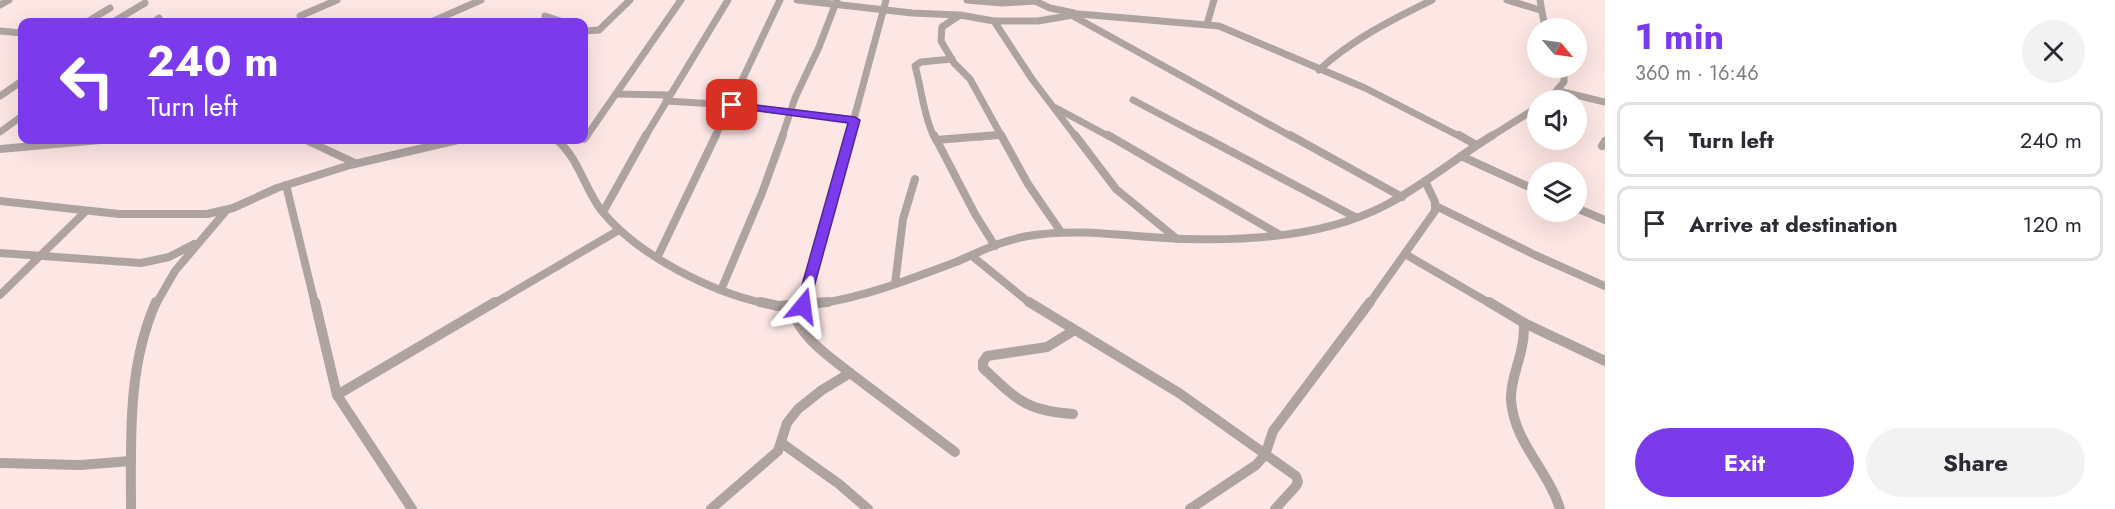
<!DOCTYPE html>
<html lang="en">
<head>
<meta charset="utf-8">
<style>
  body { margin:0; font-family:Jost,sans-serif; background:#f2f2f3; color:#2b2b33; height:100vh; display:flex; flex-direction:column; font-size:22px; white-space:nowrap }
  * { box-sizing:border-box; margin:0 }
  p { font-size:20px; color:#7c7c81 }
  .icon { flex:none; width:33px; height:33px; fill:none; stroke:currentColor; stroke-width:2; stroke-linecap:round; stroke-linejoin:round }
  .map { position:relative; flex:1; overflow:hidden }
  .panel { display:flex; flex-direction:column; background:#fff; width:510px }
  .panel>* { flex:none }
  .hud { position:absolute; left:18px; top:18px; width:570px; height:126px; border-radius:12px; box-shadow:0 6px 24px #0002; background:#7c3aed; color:#fff; overflow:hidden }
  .needle { width:39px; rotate:119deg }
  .buttons { position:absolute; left:1527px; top:18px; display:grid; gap:12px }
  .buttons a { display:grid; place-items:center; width:60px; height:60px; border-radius:50%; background:#fff; box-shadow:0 6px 24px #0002; font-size:30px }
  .pin { position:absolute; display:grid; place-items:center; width:51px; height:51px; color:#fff; margin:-26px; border-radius:12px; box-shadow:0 3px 9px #0006 }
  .me { position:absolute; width:66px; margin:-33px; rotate:16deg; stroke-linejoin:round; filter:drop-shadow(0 0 4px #0008) }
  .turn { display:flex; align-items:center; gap:21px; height:126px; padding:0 30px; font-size:27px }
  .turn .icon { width:78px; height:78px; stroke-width:2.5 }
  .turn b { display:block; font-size:42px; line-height:51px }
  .round { display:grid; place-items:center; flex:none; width:63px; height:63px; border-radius:32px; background:#f2f2f3 }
  .summary { display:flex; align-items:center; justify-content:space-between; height:102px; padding:0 30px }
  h1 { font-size:36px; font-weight:700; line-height:45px; color:#7c3aed }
  .cta { display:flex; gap:12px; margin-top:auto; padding:12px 30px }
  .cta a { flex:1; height:69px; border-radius:36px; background:#7c3aed; color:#fff; font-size:24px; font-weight:700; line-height:69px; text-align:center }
  .cta a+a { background:#f2f2f3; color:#2b2b33 }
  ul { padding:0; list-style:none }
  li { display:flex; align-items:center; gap:18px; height:75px; margin:0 12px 9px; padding:0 18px; border:3px solid #e1e1e2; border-radius:12px }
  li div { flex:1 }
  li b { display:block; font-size:22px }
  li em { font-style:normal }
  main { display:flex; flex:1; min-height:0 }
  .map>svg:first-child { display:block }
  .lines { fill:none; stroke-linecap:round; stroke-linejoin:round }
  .minor-far2 { stroke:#afa3a2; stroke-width:7 }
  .minor-far1 { stroke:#afa3a2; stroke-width:8 }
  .minor { stroke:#afa3a2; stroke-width:10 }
  .route { fill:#7c3aed; stroke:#51269a; stroke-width:1.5 }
</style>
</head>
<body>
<main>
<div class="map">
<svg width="1605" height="509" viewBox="0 0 1605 509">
  <rect width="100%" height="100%" fill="#fde7e5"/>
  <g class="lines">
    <g class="minor-far2">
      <path d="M797,0L912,13L958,15"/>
      <path d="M967,0L1002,3L1035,1L1050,8L1074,13"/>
      <path d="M1507,0L1540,10"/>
      <path d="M1540,0L1545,28"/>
      <path d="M0,5L9,0"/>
      <path d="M545,16L563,22"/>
      <path d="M1073,16L1292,137"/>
      <path d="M994,21L960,15L942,27L941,41L954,63L970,79L1002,137"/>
      <path d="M87,22L110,8"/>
      <path d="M113,22L145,3"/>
      <path d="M154,22L159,18"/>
      <path d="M304,22L300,16L337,0"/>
      <path d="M431,22L481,0"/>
      <path d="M1207,24L1214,0"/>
      <path d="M0,31L22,33"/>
      <path d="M584,31L599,30L630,0"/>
      <path d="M1319,70C1351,40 1393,19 1432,0"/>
      <path d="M1559,91L1605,102"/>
      <path d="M616,94L669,95"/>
      <path d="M0,96L22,81"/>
      <path d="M1133,100L1203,137"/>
      <path d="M1548,100L1564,82V68"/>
      <path d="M666,101L732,105L855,120"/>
      <path d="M1056,108L1110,137"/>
      <path d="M0,132L22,116"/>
      <path d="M586,137L681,0"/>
      <path d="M645,137L728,0"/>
      <path d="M715,137L780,0"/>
      <path d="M782,137L795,98L819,47L837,0"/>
      <path d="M849,137L886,0"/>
      <path d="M934,137C923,114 922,90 915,66L921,62L952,59"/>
      <path d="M979,137L1000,135"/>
      <path d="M1076,137L1032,79L994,21H1038L1079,14L1219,26L1365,88L1461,137"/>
      <path d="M1490,137L1538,107"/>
    </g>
    <g class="minor-far1">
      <path d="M934,135L975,214L995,246"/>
      <path d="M1001,135L1028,184L1061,232"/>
      <path d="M1075,135L1116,189L1177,239"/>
      <path d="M1108,135L1280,235"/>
      <path d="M1200,135L1355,217"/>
      <path d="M1290,135L1402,197"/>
      <path d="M1459,135L1476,145"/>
      <path d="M584,139L587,135"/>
      <path d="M306,140L355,163"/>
      <path d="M557,140C579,159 584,187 601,210C637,255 712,293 768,304"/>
      <path d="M936,140L998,135"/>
      <path d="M1602,146L1605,141"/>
      <path d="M0,149L100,140"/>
      <path d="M1461,156L1538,191"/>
      <path d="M286,185L315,304"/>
      <path d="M0,201L119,214H207L233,208L277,188L350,165L458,140"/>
      <path d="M1436,206L1535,255L1605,286"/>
      <path d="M1576,208L1605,220"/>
      <path d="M603,212L646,135"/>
      <path d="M0,253L141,263L169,257L194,244"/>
      <path d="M1405,254L1491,304"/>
      <path d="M658,256L716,135"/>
      <path d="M972,256L1031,304"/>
      <path d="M895,284L903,219L915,179"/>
      <path d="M721,290L762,193L783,135"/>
      <path d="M0,295L84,213"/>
      <path d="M156,304L175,271L225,212"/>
      <path d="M493,304L619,230"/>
      <path d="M803,304L849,135"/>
      <path d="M817,304C865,297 911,279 956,262C979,252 1003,240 1028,236C1081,227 1134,238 1187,239C1252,241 1327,236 1386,205C1424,185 1457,157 1493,135"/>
      <path d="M1369,304L1435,211V202L1425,181"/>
    </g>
    <g class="minor">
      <path d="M315,302L337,395L412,509"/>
      <path d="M760,302L778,306L828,302"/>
      <path d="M1029,302L1179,393L1296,476L1298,482L1296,486L1275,509"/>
      <path d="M1489,302L1524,323L1605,361"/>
      <path d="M803,305L804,302"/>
      <path d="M1524,323C1524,331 1524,339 1522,346C1519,364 1510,382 1511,400C1514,443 1549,471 1560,509"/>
      <path d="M1073,331L1047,347L987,356L983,362V368C1016,399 1026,411 1073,414"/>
      <path d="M850,373L955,452"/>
      <path d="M337,395L495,302"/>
      <path d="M783,444L839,484L868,509"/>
      <path d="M0,463L80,465L131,461"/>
      <path d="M131,509C131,440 127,367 156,302"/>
      <path d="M711,509L778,451L787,423L798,409L822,390L850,373C826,354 801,338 791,308"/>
      <path d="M1190,509L1256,465L1265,455L1273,431L1370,302"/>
    </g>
  </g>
  <path class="route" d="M732,102L855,117L860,120L808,309H798L796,306L848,123L728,107V103Z"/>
</svg>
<div class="buttons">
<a><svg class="needle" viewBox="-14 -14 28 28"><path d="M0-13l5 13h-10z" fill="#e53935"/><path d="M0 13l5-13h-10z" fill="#7c7c81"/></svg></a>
<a><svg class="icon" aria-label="sound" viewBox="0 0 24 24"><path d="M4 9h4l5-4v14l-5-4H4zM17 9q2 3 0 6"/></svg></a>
<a><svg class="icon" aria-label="layers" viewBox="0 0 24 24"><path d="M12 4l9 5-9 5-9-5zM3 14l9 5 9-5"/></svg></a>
</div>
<div class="pin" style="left:732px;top:105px;background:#d93025"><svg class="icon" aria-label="arrive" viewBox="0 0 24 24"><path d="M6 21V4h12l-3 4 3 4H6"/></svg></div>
<svg class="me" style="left:803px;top:306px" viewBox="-20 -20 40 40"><path d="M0-17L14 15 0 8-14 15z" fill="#7c3aed" stroke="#fff" stroke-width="4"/></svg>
<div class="hud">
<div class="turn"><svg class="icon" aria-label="left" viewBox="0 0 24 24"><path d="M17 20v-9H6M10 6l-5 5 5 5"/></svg><div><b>240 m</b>Turn left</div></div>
</div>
</div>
<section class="panel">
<div class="summary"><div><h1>1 min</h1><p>360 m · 16:46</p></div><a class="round"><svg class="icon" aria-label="close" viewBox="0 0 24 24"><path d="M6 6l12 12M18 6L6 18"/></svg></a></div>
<ul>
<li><svg class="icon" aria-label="left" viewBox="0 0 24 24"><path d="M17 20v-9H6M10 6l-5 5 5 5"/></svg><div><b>Turn left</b></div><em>240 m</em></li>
<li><svg class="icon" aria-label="arrive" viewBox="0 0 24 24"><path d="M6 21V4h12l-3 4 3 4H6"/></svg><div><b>Arrive at destination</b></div><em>120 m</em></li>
</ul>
<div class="cta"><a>Exit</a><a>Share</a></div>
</section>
</main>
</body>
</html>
